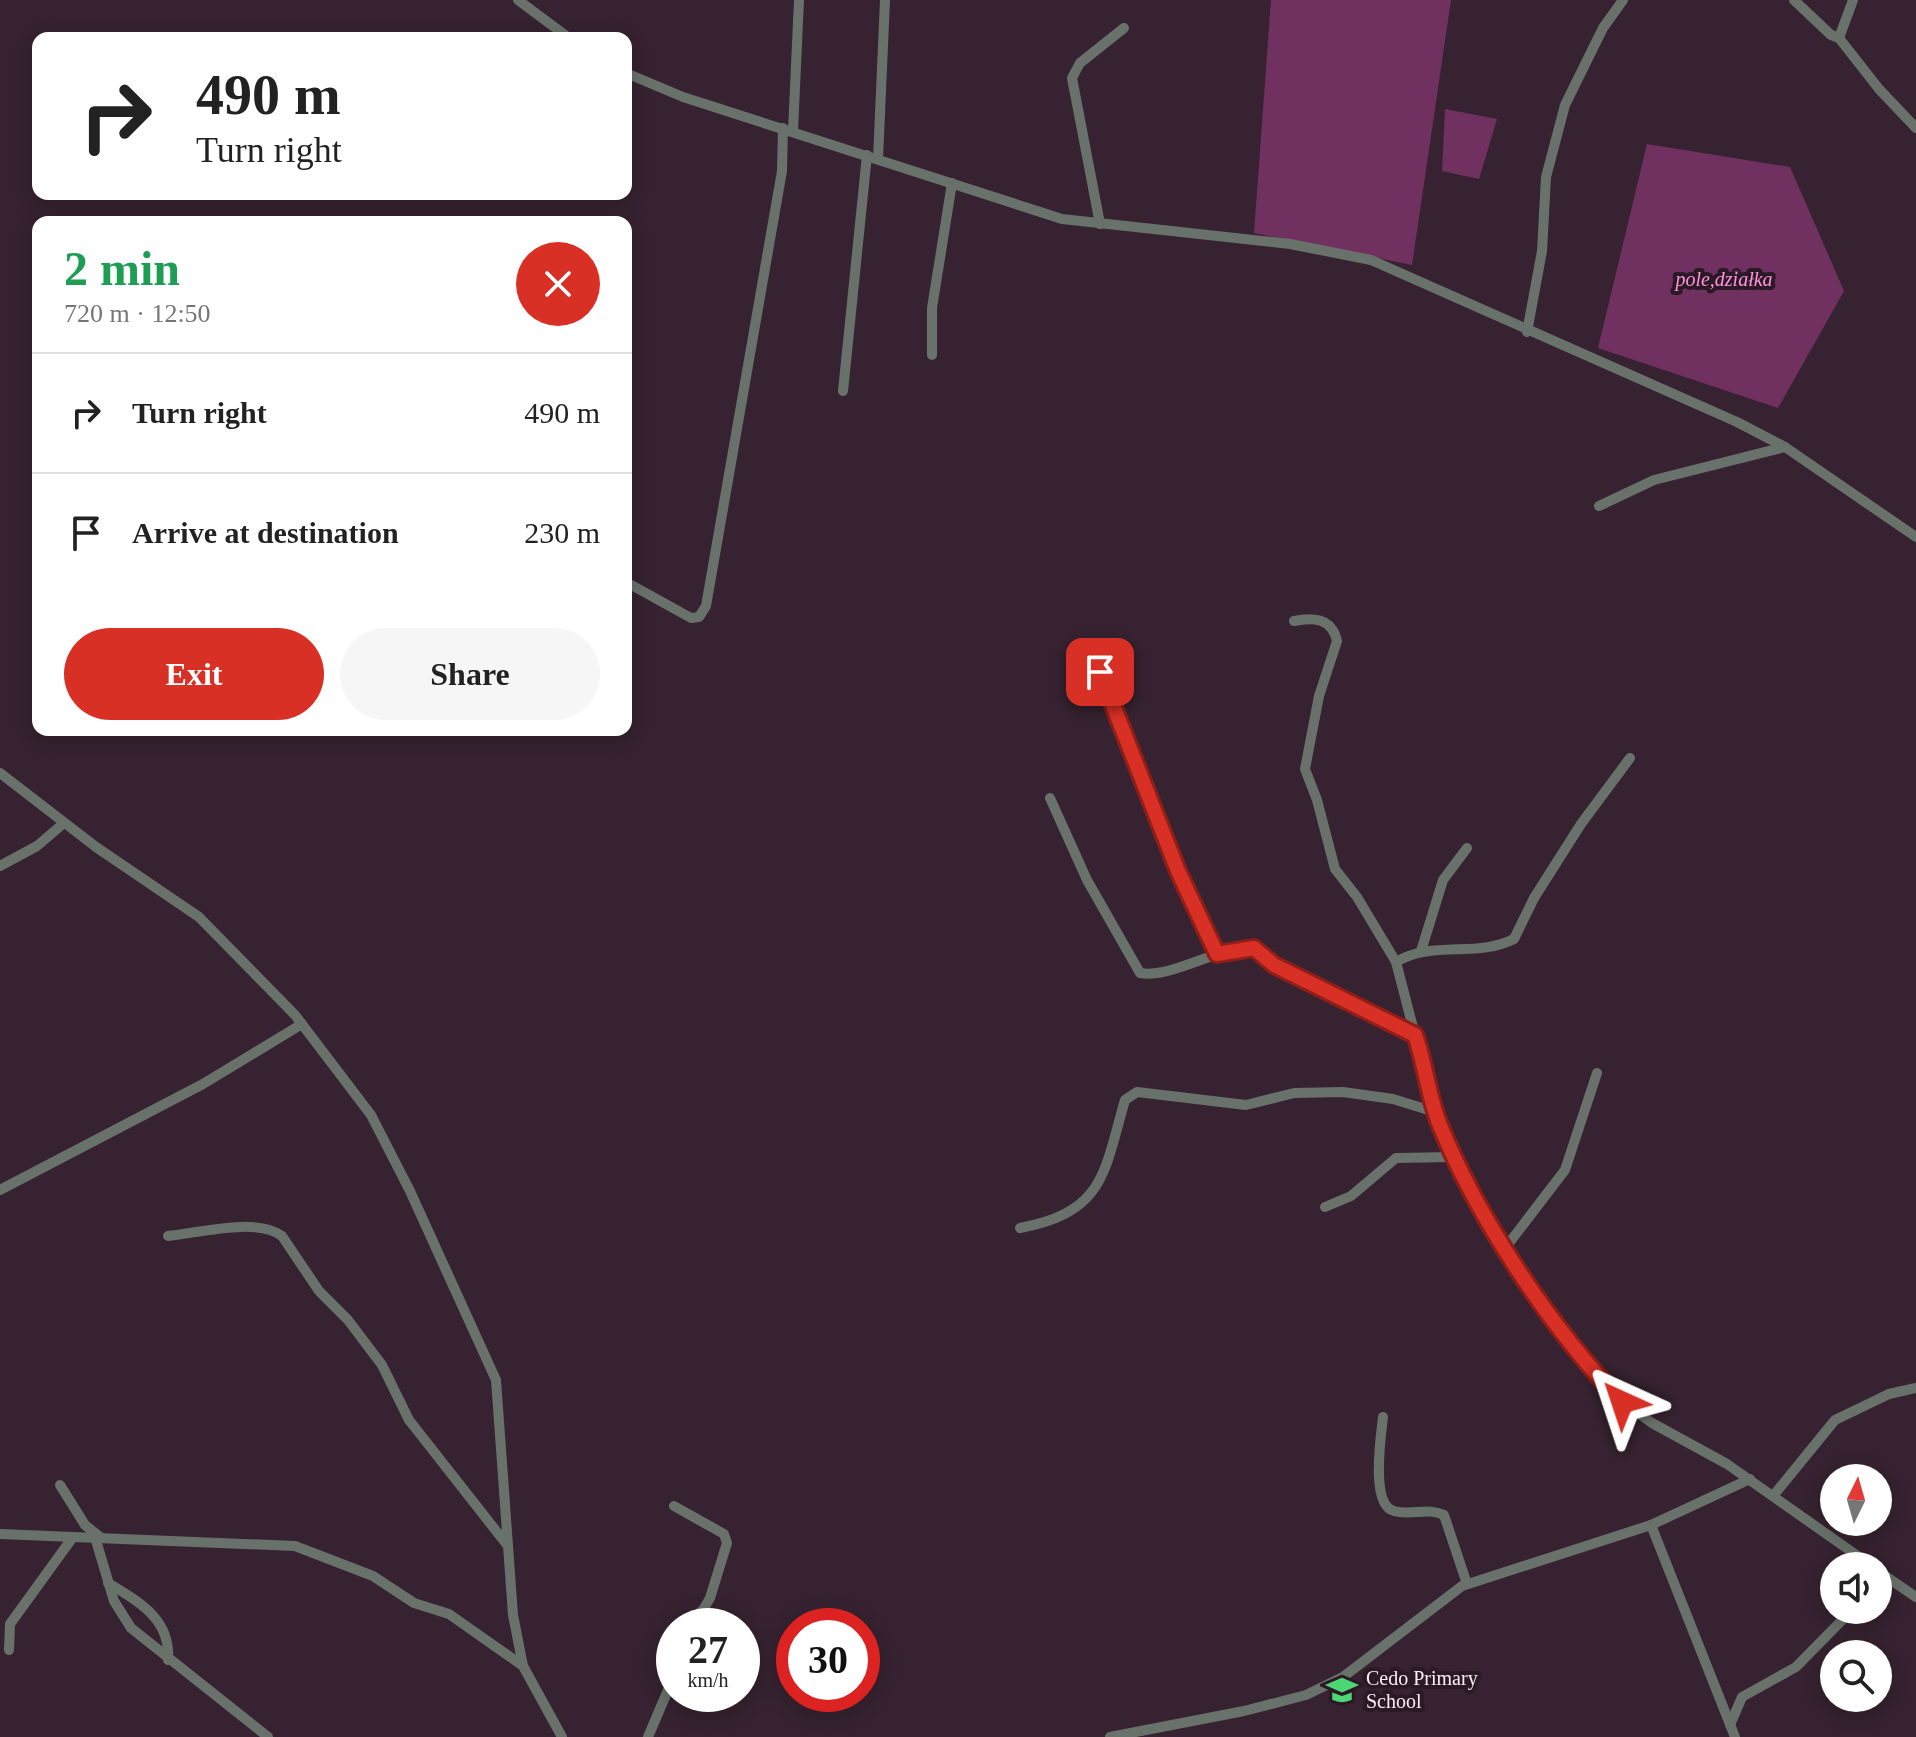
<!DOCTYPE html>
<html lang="en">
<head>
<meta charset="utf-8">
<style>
  body { margin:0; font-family:Georgia,serif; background:#f6f6f6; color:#222; height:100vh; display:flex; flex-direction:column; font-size:30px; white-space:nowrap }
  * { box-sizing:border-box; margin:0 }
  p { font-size:26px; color:#767676 }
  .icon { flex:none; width:44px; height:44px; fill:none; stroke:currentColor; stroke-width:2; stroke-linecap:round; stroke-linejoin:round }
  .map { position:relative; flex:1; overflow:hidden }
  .drawer { position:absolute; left:32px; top:216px; width:600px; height:520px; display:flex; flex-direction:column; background:#fff; border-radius:16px; box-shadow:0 4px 20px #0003 }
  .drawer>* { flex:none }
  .hud { position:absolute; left:32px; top:32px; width:600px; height:168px; border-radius:16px; box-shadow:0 4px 20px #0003; background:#fff; color:#222; overflow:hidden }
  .needle { width:52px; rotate:5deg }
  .controls { position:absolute; left:1820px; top:1464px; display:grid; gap:16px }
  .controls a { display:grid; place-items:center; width:72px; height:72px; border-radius:50%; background:#fff; box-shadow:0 4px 20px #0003; font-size:40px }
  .speed { position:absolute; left:656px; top:1608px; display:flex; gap:16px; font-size:40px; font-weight:700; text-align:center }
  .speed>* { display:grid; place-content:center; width:104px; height:104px; border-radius:50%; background:#fff; box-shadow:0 4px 20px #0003; line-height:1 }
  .speed small { font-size:20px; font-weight:400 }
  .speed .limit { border:12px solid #d22; background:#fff; color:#111 }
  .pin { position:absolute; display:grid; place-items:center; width:68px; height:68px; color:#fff; margin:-34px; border-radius:16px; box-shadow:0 4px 12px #0006 }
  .me { position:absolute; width:88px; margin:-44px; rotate:318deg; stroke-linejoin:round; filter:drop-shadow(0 0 6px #0008) }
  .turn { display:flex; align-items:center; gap:28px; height:168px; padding:0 32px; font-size:36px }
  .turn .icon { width:104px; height:104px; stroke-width:2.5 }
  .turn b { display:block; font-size:56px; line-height:68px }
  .round { display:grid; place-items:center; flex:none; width:84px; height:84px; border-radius:42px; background:#f6f6f6 }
  .overview { display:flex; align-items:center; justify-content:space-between; height:136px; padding:0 32px }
  h1 { font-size:48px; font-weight:600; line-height:60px; color:#1e9e55 }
  .primary-button { display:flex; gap:16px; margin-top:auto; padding:16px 32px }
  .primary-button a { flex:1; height:92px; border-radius:48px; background:#d93025; color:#fff; font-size:32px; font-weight:600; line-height:92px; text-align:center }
  .primary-button a+a { background:#f6f6f6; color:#222 }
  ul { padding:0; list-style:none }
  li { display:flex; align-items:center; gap:24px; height:120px; padding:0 32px; border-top:2px solid #e0e0e0 }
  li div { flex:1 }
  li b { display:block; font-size:30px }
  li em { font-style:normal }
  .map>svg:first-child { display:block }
  .green { fill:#713160 }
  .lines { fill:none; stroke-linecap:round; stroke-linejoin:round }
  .minor { stroke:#69726a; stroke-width:10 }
  .route-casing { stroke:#8d1f18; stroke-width:20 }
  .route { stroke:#d93025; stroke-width:14 }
  .labels { text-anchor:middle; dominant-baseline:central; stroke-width:8; stroke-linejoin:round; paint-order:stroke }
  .park-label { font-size:20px; font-style:italic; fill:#ff94df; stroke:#2c1926 }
  .poi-label { font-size:20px; fill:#fceef7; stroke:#2c1926; text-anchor:start }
</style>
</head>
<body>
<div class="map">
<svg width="1916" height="1737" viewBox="0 0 1916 1737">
  <rect width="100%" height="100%" fill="#362230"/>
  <g class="green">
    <path d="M1271,0H1451L1412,265L1254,233Z"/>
    <path d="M1445,109L1497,119L1479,179L1442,171Z"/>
    <path d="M1647,144L1790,167L1844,291L1778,408L1598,348Z"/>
  </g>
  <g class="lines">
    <g class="minor">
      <path d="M518,0L569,38"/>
      <path d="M1794,0L1831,35L1839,38L1879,89L1916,128"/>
      <path d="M1839,38L1853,0"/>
      <path d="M626,73L683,97L1062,219L1290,244L1371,260L1737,422L1785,447L1916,537"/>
      <path d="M793,131L799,0"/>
      <path d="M878,159L885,0"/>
      <path d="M1100,224L1072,78L1080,63L1124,28"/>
      <path d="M1527,332L1542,251L1546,177L1565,105L1603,28L1623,0"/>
      <path d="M932,355V308L952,183"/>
      <path d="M843,391L867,155"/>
      <path d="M1599,506L1654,480L1785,447"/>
      <path d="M626,582L691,618L699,617L706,606L782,171L783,128"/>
      <path d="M1294,621C1313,617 1332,618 1337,641L1319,696L1305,769L1317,800L1335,869L1357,897L1396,962L1435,1112L1458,1165L1485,1212L1544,1310L1622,1402L1652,1423L1727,1464L1872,1566"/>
      <path d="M1090,647L1178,871L1217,954"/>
      <path d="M0,773L96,847L199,917L295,1015L371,1115L410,1191L496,1380L513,1615L523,1666L562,1737"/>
      <path d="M1050,798L1087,880L1140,973C1171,979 1216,947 1252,948L1277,966L1415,1035"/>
      <path d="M0,866L37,846L64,823"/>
      <path d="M1421,951L1443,880L1467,848"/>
      <path d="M1396,962C1432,940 1477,958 1514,939L1534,898L1581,824L1630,758"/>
      <path d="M0,1190L203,1084L302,1024"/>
      <path d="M1325,1207L1351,1196L1396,1158L1454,1157"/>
      <path d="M1020,1228C1105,1212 1104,1172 1125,1100L1137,1092L1246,1105L1294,1093L1343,1092L1393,1099L1435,1112"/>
      <path d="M168,1236C198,1233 258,1217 282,1236L319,1291L348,1320L382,1365L409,1420L508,1546"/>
      <path d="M1506,1247L1565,1170L1597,1073"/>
      <path d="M1383,1417C1381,1436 1370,1505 1394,1511C1411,1516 1428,1507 1444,1515L1467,1584"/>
      <path d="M60,1485L85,1525L100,1537"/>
      <path d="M1773,1496L1835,1420L1889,1394L1916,1388"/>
      <path d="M674,1506L724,1534L727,1543L710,1598L703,1610L683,1626"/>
      <path d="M1651,1525L1735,1737"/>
      <path d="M0,1534L295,1546L373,1576L414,1603L449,1614L523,1666"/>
      <path d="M95,1537L114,1601L131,1628L268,1737"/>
      <path d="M1878,1571L1916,1597"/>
      <path d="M108,1583C139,1602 171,1619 168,1660"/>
      <path d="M9,1650L10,1624L73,1537"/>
      <path d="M1730,1725L1742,1697L1796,1667L1852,1610"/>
      <path d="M648,1737L671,1683L674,1661"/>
      <path d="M1110,1737L1244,1711L1306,1695L1343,1677L1462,1586L1651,1525L1750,1479"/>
    </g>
  </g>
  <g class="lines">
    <defs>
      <path id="route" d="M1100,672L1178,871L1217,954L1254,948L1274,965L1415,1035C1425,1063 1428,1095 1439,1123C1478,1219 1550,1327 1622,1402"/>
    </defs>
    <use href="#route" class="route-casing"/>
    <use href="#route" class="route"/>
  </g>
  <defs>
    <symbol id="school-bare" viewBox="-9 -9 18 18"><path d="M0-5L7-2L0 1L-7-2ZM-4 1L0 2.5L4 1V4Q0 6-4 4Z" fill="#4dd676" stroke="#2c1926" stroke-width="2.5" paint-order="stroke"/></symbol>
  </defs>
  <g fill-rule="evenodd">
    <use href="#school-bare" x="1320" y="1668" width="44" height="44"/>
  </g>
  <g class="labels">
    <g class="park-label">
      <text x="1724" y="279">pole,działka</text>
    </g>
    <g class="poi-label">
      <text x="1366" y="1678">Cedo Primary<tspan x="1366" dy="23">School</tspan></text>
    </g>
  </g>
</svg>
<div class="controls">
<a><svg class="needle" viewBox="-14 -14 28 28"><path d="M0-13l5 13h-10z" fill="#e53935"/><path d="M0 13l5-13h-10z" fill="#767676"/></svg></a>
<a><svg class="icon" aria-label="sound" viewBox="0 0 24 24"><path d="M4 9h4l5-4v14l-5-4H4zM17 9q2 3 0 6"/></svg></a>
<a><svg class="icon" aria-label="search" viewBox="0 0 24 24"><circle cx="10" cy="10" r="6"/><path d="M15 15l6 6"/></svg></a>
</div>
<div class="speed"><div>27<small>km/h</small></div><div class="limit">30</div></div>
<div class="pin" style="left:1100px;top:672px;background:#d93025"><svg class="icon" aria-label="arrive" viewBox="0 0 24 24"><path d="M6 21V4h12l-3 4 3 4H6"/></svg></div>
<svg class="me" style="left:1622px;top:1402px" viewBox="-20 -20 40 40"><path d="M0-17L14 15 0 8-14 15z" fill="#d93025" stroke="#fff" stroke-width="4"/></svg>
<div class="hud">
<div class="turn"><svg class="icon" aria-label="right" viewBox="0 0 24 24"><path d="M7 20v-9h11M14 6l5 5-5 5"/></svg><div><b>490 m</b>Turn right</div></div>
</div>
<section class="drawer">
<div class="overview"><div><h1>2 min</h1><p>720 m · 12:50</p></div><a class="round" style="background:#d93025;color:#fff"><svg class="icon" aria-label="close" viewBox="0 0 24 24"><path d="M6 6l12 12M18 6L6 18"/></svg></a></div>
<ul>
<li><svg class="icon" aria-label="right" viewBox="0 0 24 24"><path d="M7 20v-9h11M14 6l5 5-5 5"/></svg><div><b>Turn right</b></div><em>490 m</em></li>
<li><svg class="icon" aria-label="arrive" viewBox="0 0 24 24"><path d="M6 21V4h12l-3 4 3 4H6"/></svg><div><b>Arrive at destination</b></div><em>230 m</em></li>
</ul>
<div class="primary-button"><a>Exit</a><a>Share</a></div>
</section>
</div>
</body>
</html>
